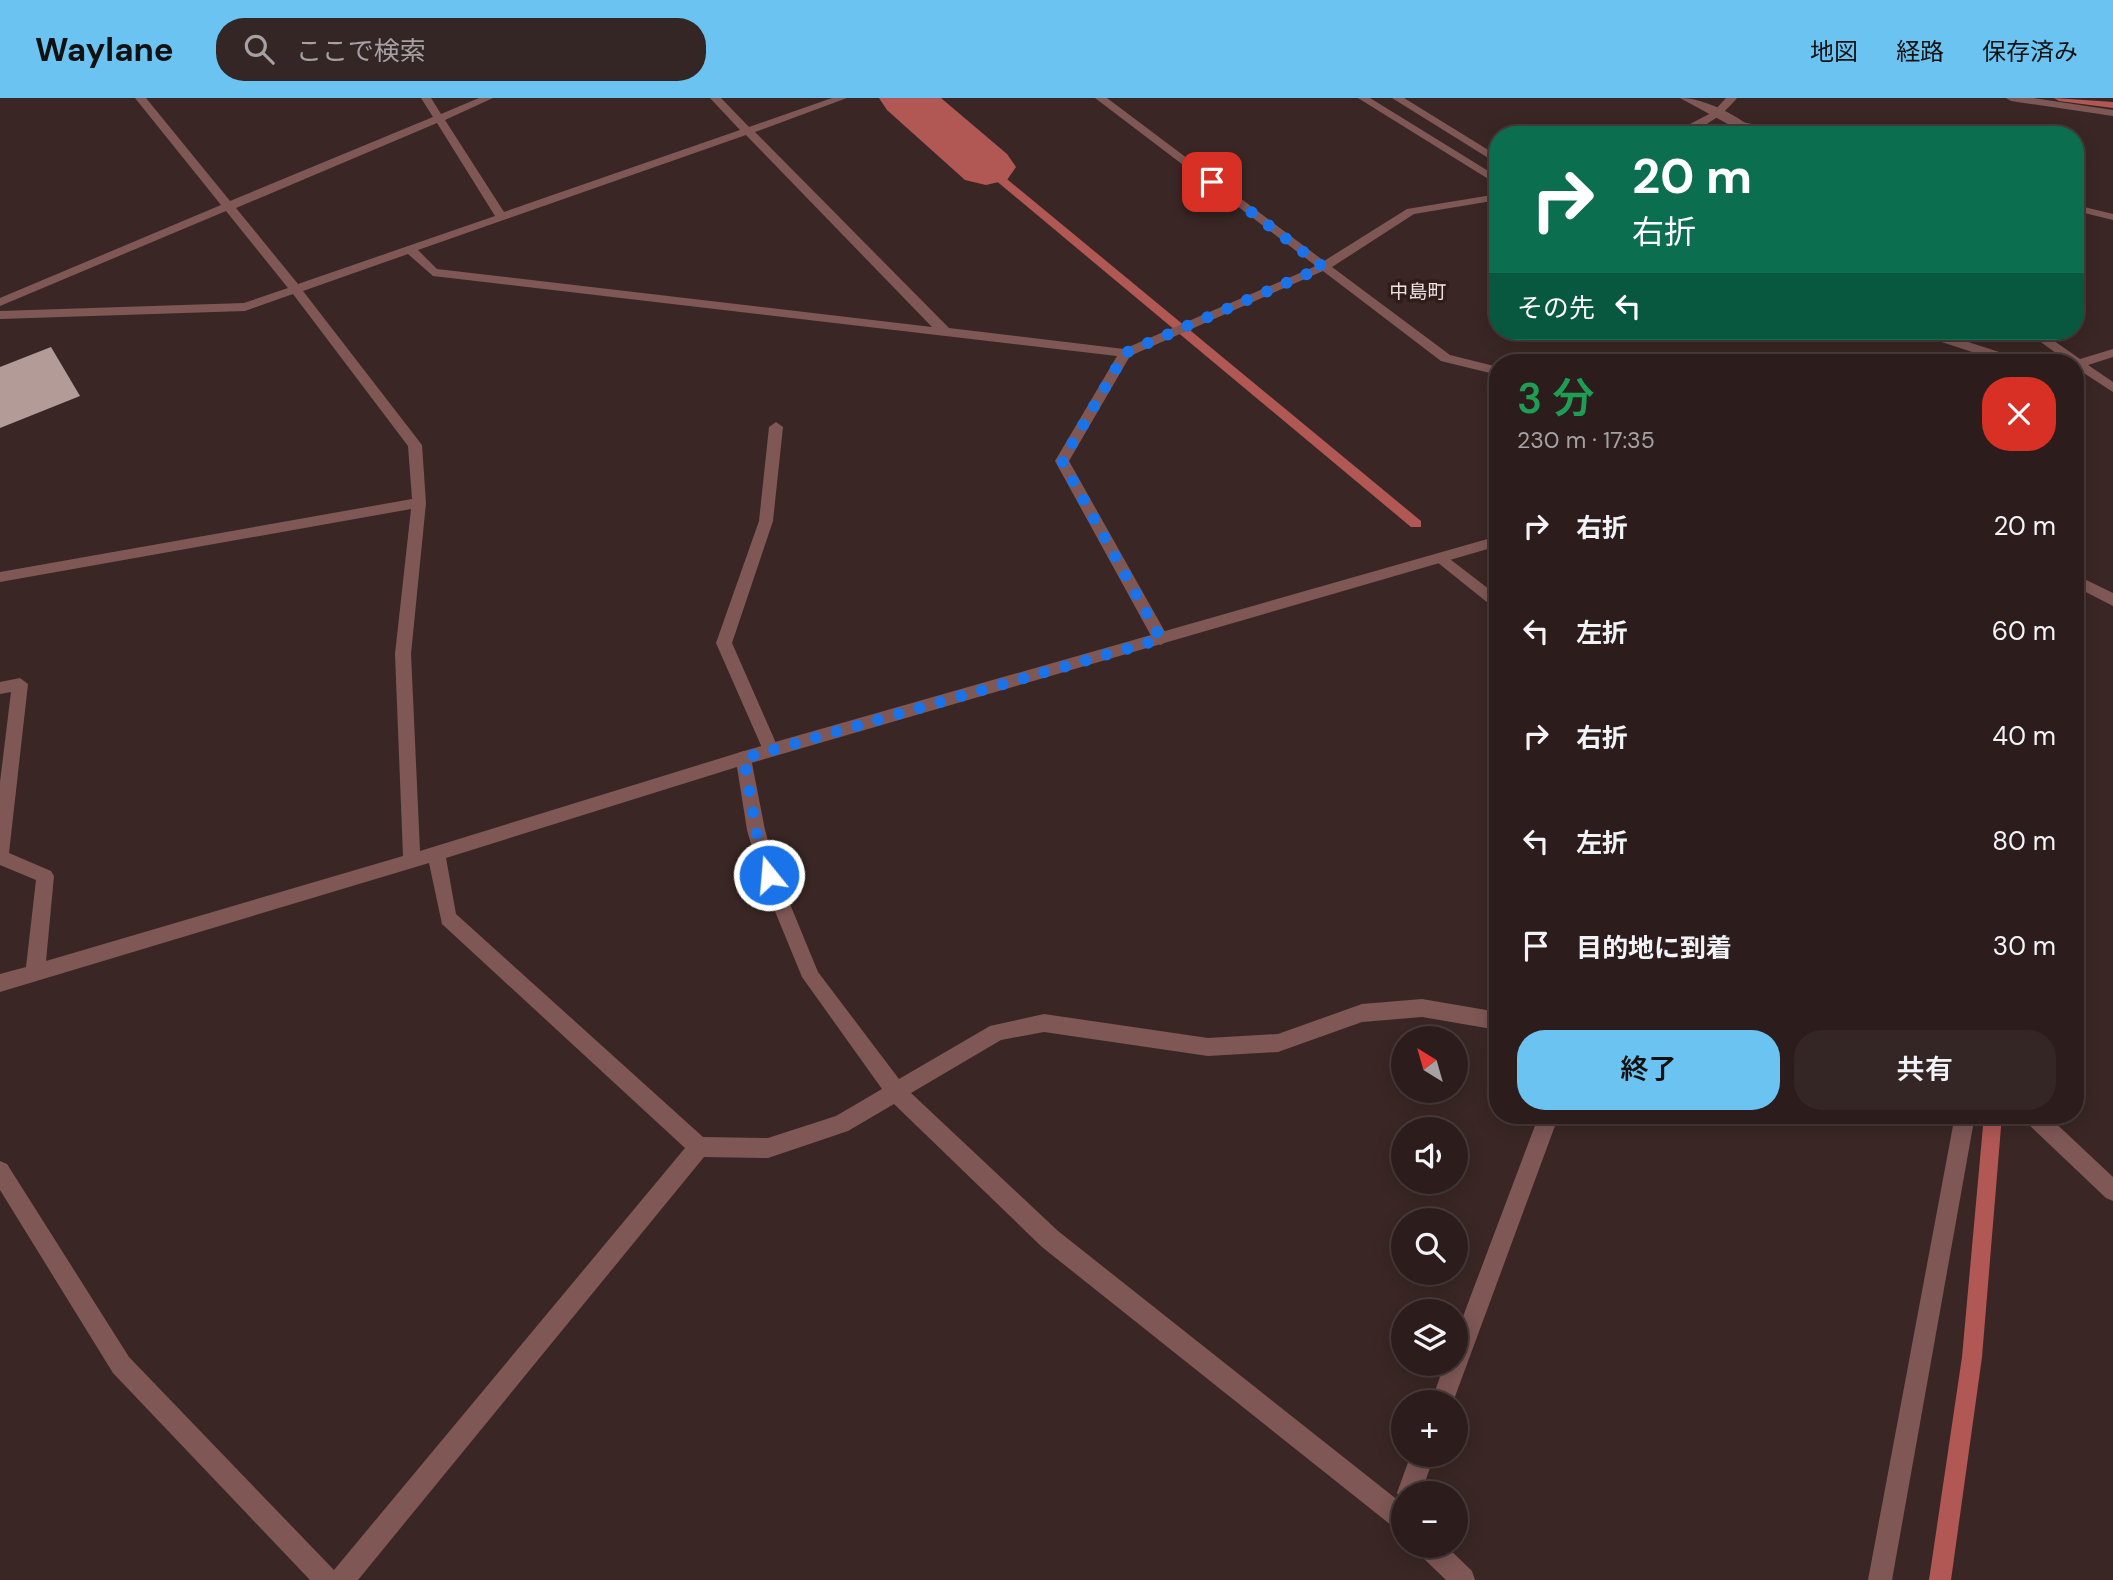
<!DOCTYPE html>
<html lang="ja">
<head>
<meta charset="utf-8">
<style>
  body { margin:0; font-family:"DM Sans","Noto Sans JP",sans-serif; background:#342625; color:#f1f3f6; height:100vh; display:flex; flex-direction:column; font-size:26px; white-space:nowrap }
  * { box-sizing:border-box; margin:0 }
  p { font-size:23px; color:#a6a2a3 }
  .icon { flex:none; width:38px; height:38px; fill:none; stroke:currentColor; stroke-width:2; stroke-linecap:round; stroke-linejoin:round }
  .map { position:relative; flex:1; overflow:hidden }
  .drawer { position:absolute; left:1489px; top:256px; width:595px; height:770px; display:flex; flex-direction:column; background:#2c1d1c; border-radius:28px; box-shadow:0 4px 18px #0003,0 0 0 2px #483b3b }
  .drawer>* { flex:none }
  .guide { position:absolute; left:1489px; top:28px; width:595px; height:214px; border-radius:28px; box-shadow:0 4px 18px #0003,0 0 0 2px #483b3b; background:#0b6e4f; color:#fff; overflow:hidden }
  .needle { width:46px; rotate:323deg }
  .buttons { position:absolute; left:1391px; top:928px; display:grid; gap:14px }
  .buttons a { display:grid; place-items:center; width:77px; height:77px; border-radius:50%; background:#2c1d1c; box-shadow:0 4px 18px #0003,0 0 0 2px #483b3b; font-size:35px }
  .pin { position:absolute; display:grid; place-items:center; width:60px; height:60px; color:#fff; margin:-30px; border-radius:14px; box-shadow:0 4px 10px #0006 }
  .me { position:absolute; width:77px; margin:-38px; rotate:343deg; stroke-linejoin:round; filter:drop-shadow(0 0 5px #0008) }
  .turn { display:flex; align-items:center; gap:24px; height:147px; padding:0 28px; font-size:32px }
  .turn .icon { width:91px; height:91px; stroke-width:2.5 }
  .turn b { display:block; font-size:49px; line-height:60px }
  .then { display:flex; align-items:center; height:66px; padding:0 28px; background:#0003; gap:14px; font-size:26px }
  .round { display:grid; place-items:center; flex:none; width:74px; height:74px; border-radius:28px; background:#342625 }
  .summary { display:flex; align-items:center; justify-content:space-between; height:119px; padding:0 28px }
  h1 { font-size:42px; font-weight:600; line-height:52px; color:#1e9e55 }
  .action { display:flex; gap:14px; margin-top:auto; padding:14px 28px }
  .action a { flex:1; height:80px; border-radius:28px; background:#6bc3f2; color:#111; font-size:28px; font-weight:600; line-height:80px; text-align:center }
  .action a+a { background:#342625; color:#f1f3f6 }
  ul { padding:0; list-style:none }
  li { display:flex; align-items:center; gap:21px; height:105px; padding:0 28px }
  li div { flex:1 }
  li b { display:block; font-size:26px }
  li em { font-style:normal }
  header { display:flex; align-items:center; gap:42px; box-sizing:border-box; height:98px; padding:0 35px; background:#6bc3f2; color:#111 }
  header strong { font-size:33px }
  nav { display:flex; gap:38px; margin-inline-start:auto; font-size:24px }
  .search { width:490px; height:63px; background:#342625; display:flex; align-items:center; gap:18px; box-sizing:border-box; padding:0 24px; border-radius:28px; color:#a6a2a3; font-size:26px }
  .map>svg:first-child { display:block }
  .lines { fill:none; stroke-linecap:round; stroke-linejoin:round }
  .stream { fill:#b15854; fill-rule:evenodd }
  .river { fill:#b15854; fill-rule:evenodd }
  .building { fill:#b39b98 }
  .minor { fill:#7f5855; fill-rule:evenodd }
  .tertiary { fill:#7f5855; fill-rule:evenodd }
  .route { stroke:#1a73e8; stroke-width:12; stroke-dasharray:0 21.6 }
  .labels { text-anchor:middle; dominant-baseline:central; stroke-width:7; stroke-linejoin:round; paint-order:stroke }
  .far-neighbourhood-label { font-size:19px; fill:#efe2e0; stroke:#2f1d1c }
</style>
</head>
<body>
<header>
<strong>Waylane</strong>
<div class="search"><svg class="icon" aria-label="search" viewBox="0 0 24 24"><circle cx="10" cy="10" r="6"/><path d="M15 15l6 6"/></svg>ここで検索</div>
<nav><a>地図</a><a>経路</a><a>保存済み</a></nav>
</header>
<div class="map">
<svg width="2113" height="1482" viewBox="0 0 2113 1482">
  <rect width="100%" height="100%" fill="#3a2725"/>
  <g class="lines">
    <g class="stream">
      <path d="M2054,0L2113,4V10L2059,3Z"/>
      <path d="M982,67H990L1421,423V429H1411L982,71Z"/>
      <path d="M1984,1017H2002L1982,1259L1951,1482H1929L1962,1259Z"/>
    </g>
    <path class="river" d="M879,0H941L1007,56L1016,69L1007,82L986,87L965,82L887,12Z"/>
  </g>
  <path class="building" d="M51,249L80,298L0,330V269Z"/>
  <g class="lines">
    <g class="minor">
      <path d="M135,0H146L230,103L433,19L421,0H431L441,16L479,0H493L445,22L504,114L740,32L710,0H721L749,29L832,0H847L755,34L949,230L1124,251L1316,168L1095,0H1107L1324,163L1407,111L1498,96V102L1414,116L1332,169L1450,257L1498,269V277L1441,263L1323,173L1130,258L1069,363L1169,541L1161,547L1155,545L1055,363L1117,258L433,178L408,156L303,193L422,347L426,405L411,556L420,753L744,653L750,655L765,732L778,777L818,874L899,981L990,928L1044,916L1208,940L1278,936L1362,906L1422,901L1498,914V932L1422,919L1362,924L1278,954L1208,958L1044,934L1001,942L911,995L1058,1133L1404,1407V1435L1396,1431L1042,1149L894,1006L848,1033L768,1060L704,1059L358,1482H310L113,1275L0,1092V1063L7,1066L129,1259L334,1472L685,1050L442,826L429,765L0,894V876L26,869L36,782L0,767V684L11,594L0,596V584L20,580L28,586L9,755L51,773L54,778L46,863L403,758L395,556L411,411L0,484V474L412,401L408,348L293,196L245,213L0,221V213L244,205L288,190L226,113L0,208V200L221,107ZM437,25L495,118L298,186L236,110ZM746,37L932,229L437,171L418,152ZM737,669L747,732L760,777L802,879L882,991L836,1018L768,1040L703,1039L456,816L446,760Z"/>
      <path d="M1358,0H1370L1498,79V87Z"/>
      <path d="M1392,0H1404L1498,58V66Z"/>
      <path d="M1726,0H1737C1721,20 1695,37 1669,37L1713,14Z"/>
      <path d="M2006,0H2033L2113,12V18L2011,3Z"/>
      <path d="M1742,24L1791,34L1796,37H1774L1738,29V25Z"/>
      <path d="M2076,107L2113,116V122L2076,113Z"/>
      <path d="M1916,233H1934L2021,261L2023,264H2003L1917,236Z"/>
      <path d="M776,324L783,329L773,423L732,545L779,652L777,657H765L763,652L716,545L759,423L769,329Z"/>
      <path d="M1442,455L1498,498V513L1437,464L1435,460Z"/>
      <path d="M2076,477L2113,495V508L2076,489Z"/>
      <path d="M1539,1017H1559L1453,1304H1431L1445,1265H1456V1237Z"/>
      <path d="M1955,1017H1975L1892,1482H1868Z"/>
      <path d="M2023,1017H2047L2113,1079V1103L2106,1100L2026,1024Z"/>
      <path d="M1411,1356H1435L1421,1395H1404V1405L1397,1395Z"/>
      <path d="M1416,1447H1445L1472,1473L1475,1482H1446L1419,1456Z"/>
    </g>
    <g class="tertiary">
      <path d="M1680,0C1705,0 1742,19 1760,37H1748Z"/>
      <path d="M2026,233H2040L2080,261L2113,251V259L2088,267L2113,284V294L2076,270V264H2068Z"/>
      <path d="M1498,438V448L744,667L738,665L736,660L738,655L744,653Z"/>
    </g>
  </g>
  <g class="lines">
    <path class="route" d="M769,777L756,733L744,660L1161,541L1062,363L1125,255L1323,169L1212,84"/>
  </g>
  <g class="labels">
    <g class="far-neighbourhood-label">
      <text x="1418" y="193">中島町</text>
    </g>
  </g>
</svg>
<div class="buttons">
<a><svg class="needle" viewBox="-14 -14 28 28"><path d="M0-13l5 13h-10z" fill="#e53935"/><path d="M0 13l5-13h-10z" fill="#a6a2a3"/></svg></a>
<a><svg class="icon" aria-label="sound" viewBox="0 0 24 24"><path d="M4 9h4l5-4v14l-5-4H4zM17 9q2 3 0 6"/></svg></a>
<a><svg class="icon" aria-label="search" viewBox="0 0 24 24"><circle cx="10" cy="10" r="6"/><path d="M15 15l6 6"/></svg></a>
<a><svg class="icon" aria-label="layers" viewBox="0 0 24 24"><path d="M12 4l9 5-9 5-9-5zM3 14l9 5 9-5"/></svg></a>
<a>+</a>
<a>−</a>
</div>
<div class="pin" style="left:1212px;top:84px;background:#d93025"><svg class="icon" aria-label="arrive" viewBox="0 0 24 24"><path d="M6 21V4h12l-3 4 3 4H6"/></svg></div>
<svg class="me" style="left:769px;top:777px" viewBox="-20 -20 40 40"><circle r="17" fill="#1a73e8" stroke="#fff" stroke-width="3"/><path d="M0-11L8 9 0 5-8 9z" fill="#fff"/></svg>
<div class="guide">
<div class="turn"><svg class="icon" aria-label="right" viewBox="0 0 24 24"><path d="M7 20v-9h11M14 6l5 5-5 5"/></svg><div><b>20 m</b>右折</div></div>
<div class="then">その先<svg class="icon" aria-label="left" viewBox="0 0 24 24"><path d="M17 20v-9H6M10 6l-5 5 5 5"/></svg></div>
</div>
<section class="drawer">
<div class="summary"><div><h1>3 分</h1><p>230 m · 17:35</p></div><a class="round" style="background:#d93025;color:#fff"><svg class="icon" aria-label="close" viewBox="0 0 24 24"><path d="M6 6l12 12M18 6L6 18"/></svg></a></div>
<ul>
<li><svg class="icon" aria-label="right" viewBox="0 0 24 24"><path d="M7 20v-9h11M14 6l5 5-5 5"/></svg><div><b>右折</b></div><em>20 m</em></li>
<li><svg class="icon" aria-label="left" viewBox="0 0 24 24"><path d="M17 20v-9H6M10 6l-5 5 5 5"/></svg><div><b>左折</b></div><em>60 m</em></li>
<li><svg class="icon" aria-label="right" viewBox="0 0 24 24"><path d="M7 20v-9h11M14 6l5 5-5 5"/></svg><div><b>右折</b></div><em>40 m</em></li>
<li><svg class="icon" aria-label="left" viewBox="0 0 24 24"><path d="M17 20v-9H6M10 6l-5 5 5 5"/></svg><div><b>左折</b></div><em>80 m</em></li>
<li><svg class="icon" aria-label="arrive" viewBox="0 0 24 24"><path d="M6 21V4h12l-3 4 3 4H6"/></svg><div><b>目的地に到着</b></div><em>30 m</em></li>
</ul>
<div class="action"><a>終了</a><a>共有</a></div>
</section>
</div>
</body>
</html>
